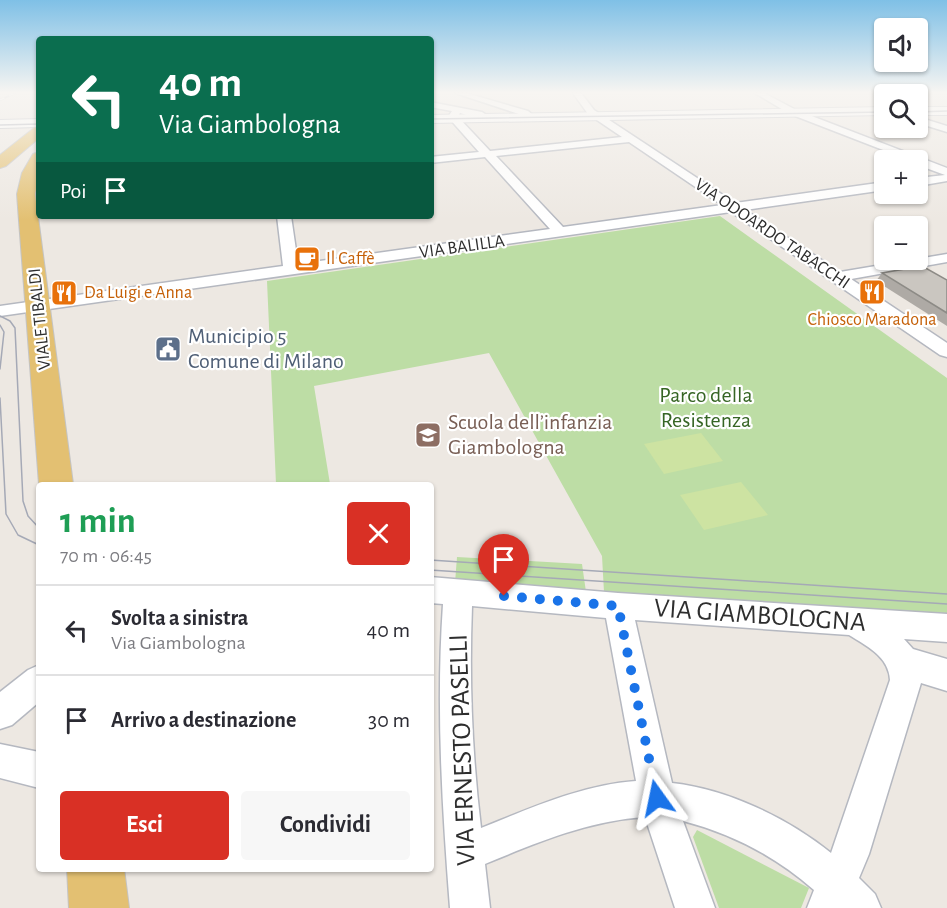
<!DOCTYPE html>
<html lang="it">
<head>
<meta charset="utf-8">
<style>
  body { margin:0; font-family:"Alegreya Sans",sans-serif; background:#f7f7f7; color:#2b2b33; height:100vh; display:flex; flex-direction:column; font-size:22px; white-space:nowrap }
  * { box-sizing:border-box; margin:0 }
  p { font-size:20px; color:#7c7c81 }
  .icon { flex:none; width:33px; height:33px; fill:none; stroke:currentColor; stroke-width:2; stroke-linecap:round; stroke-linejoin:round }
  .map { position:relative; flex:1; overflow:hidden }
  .sheet { position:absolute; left:36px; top:482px; width:398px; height:390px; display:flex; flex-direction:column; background:#fff; border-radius:6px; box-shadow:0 2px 4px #0004 }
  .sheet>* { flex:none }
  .hud { position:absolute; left:36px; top:36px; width:398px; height:183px; border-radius:6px; box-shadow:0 2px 4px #0004; background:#0b6e4f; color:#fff; overflow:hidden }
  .buttons { position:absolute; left:874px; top:18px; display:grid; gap:12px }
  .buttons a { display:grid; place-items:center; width:54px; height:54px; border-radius:6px; background:#fff; box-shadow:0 2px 4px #0004; font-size:30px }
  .pin { position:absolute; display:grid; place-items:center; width:51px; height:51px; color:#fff; margin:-62px -26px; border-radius:50% 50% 50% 0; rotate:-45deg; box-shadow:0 0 6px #0007 }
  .pin .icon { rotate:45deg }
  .me { position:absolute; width:66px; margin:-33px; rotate:348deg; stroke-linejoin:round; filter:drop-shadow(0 0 4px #0008) }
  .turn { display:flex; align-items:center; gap:21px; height:126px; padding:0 24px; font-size:27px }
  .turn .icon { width:78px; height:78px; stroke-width:2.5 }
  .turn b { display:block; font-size:42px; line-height:51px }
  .then { display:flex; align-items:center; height:57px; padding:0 24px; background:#0003; gap:12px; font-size:22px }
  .round { display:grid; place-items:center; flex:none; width:63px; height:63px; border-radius:6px; background:#f7f7f7 }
  .summary { display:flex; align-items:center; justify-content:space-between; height:102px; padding:0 24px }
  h1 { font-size:36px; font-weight:700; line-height:45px; color:#1e9e55 }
  .action { display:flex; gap:12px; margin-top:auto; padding:12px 24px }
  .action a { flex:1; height:69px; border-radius:6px; background:#d93025; color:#fff; font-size:24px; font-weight:700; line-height:69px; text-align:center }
  .action a+a { background:#f7f7f7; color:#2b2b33 }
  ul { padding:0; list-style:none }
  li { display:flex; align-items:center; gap:18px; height:90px; padding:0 24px; border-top:2px solid #e1e1e2 }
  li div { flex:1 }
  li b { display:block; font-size:22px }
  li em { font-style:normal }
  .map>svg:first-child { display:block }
  .green { fill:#bddda5 }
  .pitch { fill:#cde3a2 }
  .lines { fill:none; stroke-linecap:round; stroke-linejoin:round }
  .street-casing { stroke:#b5b8c0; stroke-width:3 }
  .secondary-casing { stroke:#b5b8c0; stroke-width:2 }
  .primary-casing { stroke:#c4c4c4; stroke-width:2 }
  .street { fill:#fff; fill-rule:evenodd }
  .secondary { fill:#fff; fill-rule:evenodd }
  .primary { fill:#e3c072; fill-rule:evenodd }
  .tram { stroke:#a5a9b6; stroke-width:1.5 }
  .rail-casing { stroke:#a5a9b6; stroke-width:2 }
  .rail { stroke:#fff; stroke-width:1.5; stroke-dasharray:5; stroke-linecap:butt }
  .wall { fill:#aeaaa5 }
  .building { fill:#cac6c0; stroke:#8d8b86; stroke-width:1.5 }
  .route { stroke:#1a73e8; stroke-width:10; stroke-dasharray:0 18 }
  .labels { text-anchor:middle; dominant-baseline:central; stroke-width:4.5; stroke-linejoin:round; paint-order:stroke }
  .far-street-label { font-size:18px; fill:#2e2e2e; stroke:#fff }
  .far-food-label { font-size:18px; fill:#c56008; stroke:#fff; text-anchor:start }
  .service-label { font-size:22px; fill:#4e5e75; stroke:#fff; text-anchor:start }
  .park-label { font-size:22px; fill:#366524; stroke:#fff }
  .education-label { font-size:22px; fill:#785e54; stroke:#fff; text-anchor:start }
  .near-street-label { font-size:27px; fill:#2e2e2e; stroke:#fff }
</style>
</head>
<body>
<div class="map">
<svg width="947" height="908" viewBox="0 0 947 908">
  <rect width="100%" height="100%" fill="#ede8e2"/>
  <g class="green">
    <path d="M720,216L947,378V614L604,592L602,556L489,353L314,386L330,484H276L267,281Z"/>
    <path d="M457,557L582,564L586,592L455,583Z"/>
    <path d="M697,830L809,888L801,908H719L693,837Z"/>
  </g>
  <g class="pitch">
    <path d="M701,433L723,461L664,474L644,444Z"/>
    <path d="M741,482L768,515L704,530L680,495Z"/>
  </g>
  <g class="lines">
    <defs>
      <g id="street">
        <path d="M455,93H466L528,111L535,117L527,119L522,115Z"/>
        <path d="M573,93H581L594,110L735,203L885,182V190L745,210L840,272L947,254V262L851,279L947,343V357L940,355L731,212L0,316V306L283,266L277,216H291L298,264L550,229L485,157L430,163V157L479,152L448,117L452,111L430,107V102L482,112L488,116V120L485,121L460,113L458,117L490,151L622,137L588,114ZM629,142L722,205L563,227L496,156Z"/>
        <path d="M755,93H764L796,110L947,168V181L918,186V178L945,175L918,165V160H909L790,114Z"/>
        <path d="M918,117L947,126V132L918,123Z"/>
        <path d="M430,577L618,593L947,614V642L904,639L913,649L947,659V691L921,683L869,854L859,878L875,894L881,908H807L814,890C775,856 733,834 683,821L715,908H675L645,817C588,821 538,842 485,864L490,908H450C442,806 436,706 443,604L430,603ZM472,606L606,618L636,781C581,785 531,808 481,828C472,754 469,680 472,606ZM635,620L849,635C867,646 889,657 890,680L831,853C788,818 727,789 672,783Z"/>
        <path d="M39,665V702L12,725L0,729V692L28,670Z"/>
        <path d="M0,744L39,752V788L0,778Z"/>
      </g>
      <g id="secondary">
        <path d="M885,107V115L430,123V115Z"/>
        <rect x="918" y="107" width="29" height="8"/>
        <path d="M39,119V127L0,128V120Z"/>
      </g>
      <g id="primary">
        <path d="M39,127V138L6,166L0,168V155L34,128Z"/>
        <path d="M39,152V172L35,194L73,484H39L17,194L22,173L33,154Z"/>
        <path d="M67,868H124L129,908H69Z"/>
      </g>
    </defs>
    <use href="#street" class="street-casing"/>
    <use href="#secondary" class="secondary-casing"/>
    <use href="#primary" class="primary-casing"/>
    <use href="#street" class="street"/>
    <use href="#secondary" class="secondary"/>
    <use href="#primary" class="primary"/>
    <g class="tram">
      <path d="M918,112L947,111"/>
      <path d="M430,119L885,112"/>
      <path d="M0,125L39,124"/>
      <path d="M0,316L10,321L15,328L23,501L28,516L39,528"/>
      <path d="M0,325L4,332L0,369"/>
      <path d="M0,398L6,514L18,535L39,545"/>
      <path d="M430,560L947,594"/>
      <path d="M430,570L947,604"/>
    </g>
    <defs>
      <path id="rail" d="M0,100L15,93"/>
    </defs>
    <use href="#rail" class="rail-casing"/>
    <use href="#rail" class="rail"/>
  </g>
  <path class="wall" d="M882,273L947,280V326L876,281Z"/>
  <path class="building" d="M922,266L947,280V313L882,273Z"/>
  <linearGradient id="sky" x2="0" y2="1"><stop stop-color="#7fc0e6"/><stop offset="0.42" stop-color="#f7f5f2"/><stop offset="1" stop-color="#f7f5f2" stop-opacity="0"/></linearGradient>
  <rect width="947" height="220" fill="url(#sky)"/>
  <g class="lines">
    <path class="route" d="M504,596L618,606L657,798"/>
  </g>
  <defs>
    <symbol id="cafe-square" viewBox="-11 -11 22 22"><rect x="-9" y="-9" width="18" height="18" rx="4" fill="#e8710a" stroke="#fff"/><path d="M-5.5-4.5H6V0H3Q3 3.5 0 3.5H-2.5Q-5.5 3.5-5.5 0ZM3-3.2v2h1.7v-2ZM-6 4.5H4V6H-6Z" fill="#fff"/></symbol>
    <symbol id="restaurant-square" viewBox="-11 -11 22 22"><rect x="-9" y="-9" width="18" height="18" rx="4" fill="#e8710a" stroke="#fff"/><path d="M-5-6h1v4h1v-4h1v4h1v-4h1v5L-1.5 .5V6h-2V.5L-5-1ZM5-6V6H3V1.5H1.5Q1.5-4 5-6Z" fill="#fff"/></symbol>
    <symbol id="civic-square" viewBox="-11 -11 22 22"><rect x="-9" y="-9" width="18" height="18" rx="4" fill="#5c6f8a" stroke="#fff"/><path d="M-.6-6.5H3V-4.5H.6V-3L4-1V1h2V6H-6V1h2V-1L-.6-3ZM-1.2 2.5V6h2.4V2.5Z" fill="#fff"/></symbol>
    <symbol id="school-square" viewBox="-11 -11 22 22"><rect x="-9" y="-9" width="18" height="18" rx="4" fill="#8d6e63" stroke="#fff"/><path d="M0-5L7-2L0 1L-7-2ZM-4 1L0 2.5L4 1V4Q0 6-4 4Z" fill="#fff"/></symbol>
  </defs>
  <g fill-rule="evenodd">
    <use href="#cafe-square" x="292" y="244" width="30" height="30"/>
    <use href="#restaurant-square" x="857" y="277" width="30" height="30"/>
    <use href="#restaurant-square" x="49" y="278" width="30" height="30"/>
    <use href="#civic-square" x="153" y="334" width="30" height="30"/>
    <use href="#school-square" x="413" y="420" width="30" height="30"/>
  </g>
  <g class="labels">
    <g class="far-street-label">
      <text transform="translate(772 234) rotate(34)">VIA ODOARDO TABACCHI</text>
      <text transform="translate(462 247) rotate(-8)">VIA BALILLA</text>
      <text transform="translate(40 319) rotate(-96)">VIALE TIBALDI</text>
    </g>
    <g class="far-food-label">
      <text x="326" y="259">Il Caffè</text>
      <text x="84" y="293">Da Luigi e Anna</text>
      <text x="872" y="320" text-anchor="middle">Chiosco Maradona</text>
    </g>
    <g class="service-label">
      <text x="188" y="336">Municipio 5<tspan x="188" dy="25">Comune di Milano</tspan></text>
    </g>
    <g class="park-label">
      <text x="706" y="395">Parco della<tspan x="706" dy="25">Resistenza</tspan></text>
    </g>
    <g class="education-label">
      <text x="448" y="422">Scuola dell’infanzia<tspan x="448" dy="25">Giambologna</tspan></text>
    </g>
    <g class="near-street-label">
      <text transform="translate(760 615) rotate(4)">VIA GIAMBOLOGNA</text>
      <text transform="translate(462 750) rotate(-92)">VIA ERNESTO PASELLI</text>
    </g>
  </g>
</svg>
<div class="buttons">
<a><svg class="icon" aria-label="sound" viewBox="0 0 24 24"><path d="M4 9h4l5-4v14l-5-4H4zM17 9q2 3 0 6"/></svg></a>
<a><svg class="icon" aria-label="search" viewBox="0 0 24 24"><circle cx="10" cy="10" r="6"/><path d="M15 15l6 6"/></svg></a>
<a>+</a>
<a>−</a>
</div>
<div class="pin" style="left:504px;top:596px;background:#d93025"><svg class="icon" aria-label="arrive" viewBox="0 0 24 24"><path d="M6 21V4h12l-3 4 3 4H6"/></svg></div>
<svg class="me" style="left:657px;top:798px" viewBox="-20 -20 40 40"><path d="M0-17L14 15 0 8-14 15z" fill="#1a73e8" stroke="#fff" stroke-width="4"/></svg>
<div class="hud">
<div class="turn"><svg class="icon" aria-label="left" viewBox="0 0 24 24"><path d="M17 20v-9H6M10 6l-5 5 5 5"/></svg><div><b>40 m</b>Via Giambologna</div></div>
<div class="then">Poi<svg class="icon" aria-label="arrive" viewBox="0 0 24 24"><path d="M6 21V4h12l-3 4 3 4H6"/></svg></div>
</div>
<section class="sheet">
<div class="summary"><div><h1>1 min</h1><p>70 m · 06:45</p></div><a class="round" style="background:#d93025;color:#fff"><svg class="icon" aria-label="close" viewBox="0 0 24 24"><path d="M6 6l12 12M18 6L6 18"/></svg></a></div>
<ul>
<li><svg class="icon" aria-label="left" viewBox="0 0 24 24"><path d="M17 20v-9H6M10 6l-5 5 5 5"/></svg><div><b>Svolta a sinistra</b><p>Via Giambologna</p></div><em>40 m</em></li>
<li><svg class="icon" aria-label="arrive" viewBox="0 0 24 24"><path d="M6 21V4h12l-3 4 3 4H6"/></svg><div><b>Arrivo a destinazione</b></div><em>30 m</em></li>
</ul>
<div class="action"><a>Esci</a><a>Condividi</a></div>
</section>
</div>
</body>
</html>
